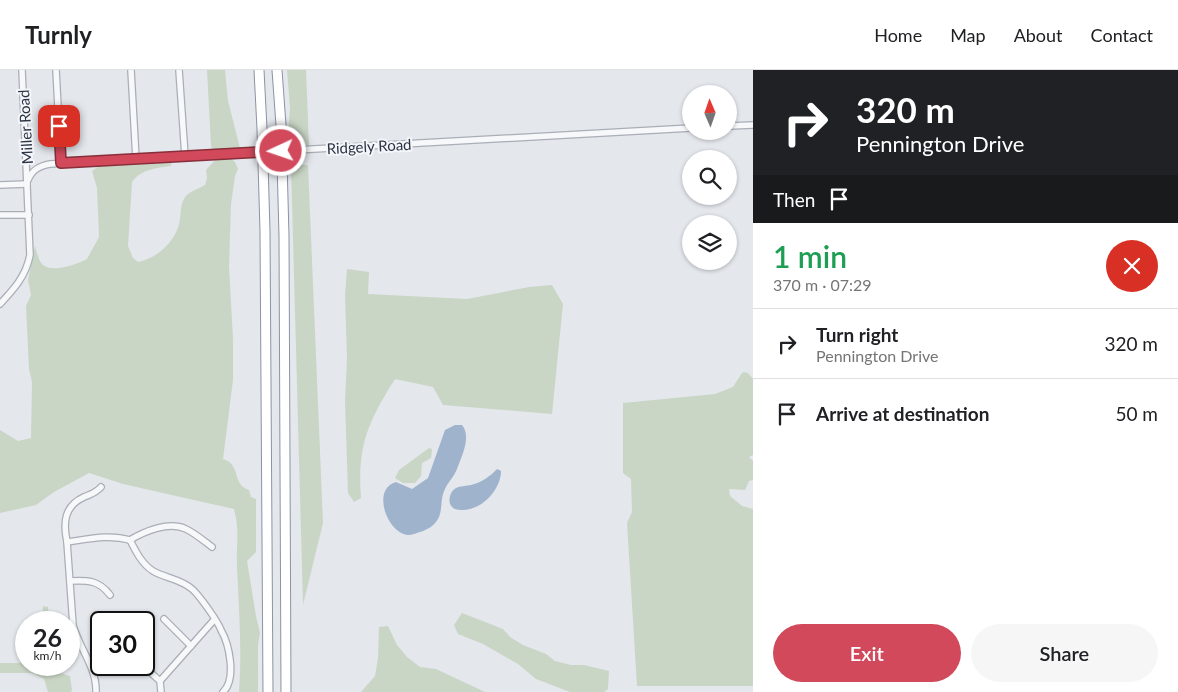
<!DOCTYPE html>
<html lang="en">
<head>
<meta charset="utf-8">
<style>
  body { margin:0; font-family:Lato,sans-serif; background:#f6f6f6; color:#202124; height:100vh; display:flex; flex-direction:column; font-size:19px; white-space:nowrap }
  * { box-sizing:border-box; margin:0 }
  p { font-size:16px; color:#757577 }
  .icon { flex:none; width:28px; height:28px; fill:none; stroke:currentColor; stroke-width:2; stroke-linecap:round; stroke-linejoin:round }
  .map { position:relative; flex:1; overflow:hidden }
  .side { display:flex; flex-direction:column; background:#fff; width:425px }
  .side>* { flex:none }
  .guide { background:#202124; color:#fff; overflow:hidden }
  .needle { width:32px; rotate:358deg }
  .tools { position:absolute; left:682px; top:15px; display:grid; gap:10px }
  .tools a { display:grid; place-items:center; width:55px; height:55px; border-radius:50%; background:#fff; box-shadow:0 1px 4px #0004; font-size:25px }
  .speed { position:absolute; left:15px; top:541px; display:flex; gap:10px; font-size:25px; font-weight:700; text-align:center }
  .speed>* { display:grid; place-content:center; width:65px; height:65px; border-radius:50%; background:#fff; box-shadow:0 1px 4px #0004; line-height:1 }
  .speed small { font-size:12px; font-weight:400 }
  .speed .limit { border:2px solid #111; border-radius:8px; background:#fff; color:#111 }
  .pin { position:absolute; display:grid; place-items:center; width:42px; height:42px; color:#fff; margin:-21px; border-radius:10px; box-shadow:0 2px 8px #0006 }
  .me { position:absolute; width:55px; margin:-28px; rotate:267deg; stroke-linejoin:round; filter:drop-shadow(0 0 4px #0008) }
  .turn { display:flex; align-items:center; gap:18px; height:105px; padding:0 20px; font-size:22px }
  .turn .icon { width:65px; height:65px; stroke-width:2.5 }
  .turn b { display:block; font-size:35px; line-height:42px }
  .then { display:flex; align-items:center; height:48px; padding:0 20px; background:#0003; gap:10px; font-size:19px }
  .round { display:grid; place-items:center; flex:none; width:52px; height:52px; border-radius:26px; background:#f6f6f6 }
  .head { display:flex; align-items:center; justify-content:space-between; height:85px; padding:0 20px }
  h1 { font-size:30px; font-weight:600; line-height:38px; color:#1e9e55 }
  .button { display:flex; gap:10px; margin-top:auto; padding:10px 20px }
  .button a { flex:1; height:58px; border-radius:30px; background:#d1495b; color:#fff; font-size:20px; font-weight:600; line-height:58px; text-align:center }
  .button a+a { background:#f6f6f6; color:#202124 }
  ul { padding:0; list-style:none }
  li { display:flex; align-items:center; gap:15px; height:70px; padding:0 20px; border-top:1px solid #e0e0e0 }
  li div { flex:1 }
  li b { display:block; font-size:19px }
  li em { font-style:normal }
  header { display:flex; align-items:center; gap:30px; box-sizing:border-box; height:70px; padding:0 25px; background:#fff; border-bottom:1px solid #e0e0e0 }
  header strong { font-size:24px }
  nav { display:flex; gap:28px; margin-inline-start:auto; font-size:18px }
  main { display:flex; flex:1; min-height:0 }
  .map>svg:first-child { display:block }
  .green { fill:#c9d6c5 }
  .water { fill:#9fb4cc }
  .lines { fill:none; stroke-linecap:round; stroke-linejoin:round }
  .minor-casing { stroke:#a9aeb7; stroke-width:8 }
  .highway-casing { stroke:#8b94a3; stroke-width:11 }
  .minor { stroke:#f7f8fa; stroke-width:5.5 }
  .highway { stroke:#fff; stroke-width:9 }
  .minor-bridge-casing { stroke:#a9aeb7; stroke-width:8; stroke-linecap:butt }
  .minor-bridge { stroke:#f7f8fa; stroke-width:5.5 }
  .route-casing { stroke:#882f3b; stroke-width:12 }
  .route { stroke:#d1495b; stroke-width:9 }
  .labels { text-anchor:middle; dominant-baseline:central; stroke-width:4; stroke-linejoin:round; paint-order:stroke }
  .street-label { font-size:15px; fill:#2b3445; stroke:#f4f6f9 }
</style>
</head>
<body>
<header>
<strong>Turnly</strong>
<nav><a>Home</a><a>Map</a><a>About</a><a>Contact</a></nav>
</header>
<main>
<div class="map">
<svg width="753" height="622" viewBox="0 0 753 622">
  <rect width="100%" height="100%" fill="#e4e7ec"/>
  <g class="green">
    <path d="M207,0H225L228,31L240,78L214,81L211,76Z"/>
    <path d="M287,0H306L309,75L287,76L290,38Z"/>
    <path d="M230,88L235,92L238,99L235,106L231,134L229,196L233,269V310L223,389C242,395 231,414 249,420L251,427L256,429V482L247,491L256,546L260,563L258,575V622H239C242,580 239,539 237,497C236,475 240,461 234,439L123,414L89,403L54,422L36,435L0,443V360L18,371L31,368L32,312L29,299L26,236L31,225L28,210L35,176C37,182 38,190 43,195C54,203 77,194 87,189L99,167L97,118L92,101L102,94L170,89L172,90L171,96C157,98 141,99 132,112L128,176L133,188L138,192C156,189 175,172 179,154C181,147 180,138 183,131C186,122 198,119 205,115L207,108L206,100L216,89Z"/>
    <path d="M291,95H308L323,453L303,535Z"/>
    <path d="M347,199L369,202L368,224L467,229L529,217L552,215L563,234L552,344L443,335L433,317L395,309C368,352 357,376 361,428L354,432L348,423L345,331L347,289L345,225Z"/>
    <path d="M744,302L748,303L753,309V385L749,387L753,391V410L749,411L745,420L729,419L730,426L742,436L753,439V616H637L627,453L632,442L631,409L623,403V333L715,324L733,317L742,303Z"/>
    <path d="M429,378L432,379L431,388L422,393L421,406L415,413H403L395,408L399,400Z"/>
    <path d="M43,536L48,537L49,552H42Z"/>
    <path d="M462,543L503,559L510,567L523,575L546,584L555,591L571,595H584L609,601L608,619L604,622H570L536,609L518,594L483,574L458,564L454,555Z"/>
    <path d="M388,556L397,575L407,587L420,597L436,599L485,622H361L375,606L378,588L379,557Z"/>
    <path d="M26,590V595H52L54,601L70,606L72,620L71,622H48L44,609L32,603H0V593H19Z"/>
  </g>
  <g class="water">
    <path d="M455,355H462C472,367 461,387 457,399C454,407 448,412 445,419C440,428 443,440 438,449C434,456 427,460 420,462C416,463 412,465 408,465C387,463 371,419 396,412L412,419L428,408L445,360Z"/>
    <path d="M497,399L501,401C501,419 483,439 464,440C461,440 456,440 453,438C447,433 449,422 456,418C460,416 466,416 471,415C480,413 491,406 497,399Z"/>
  </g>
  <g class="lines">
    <defs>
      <g id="minor">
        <path d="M56,0L61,93"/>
        <path d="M131,0L136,89"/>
        <path d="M179,0L185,86"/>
        <path d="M729,56L753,55"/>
        <path d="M296,80L691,58"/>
        <path d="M28,110C32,100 39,96 50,94L251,82"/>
        <path d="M0,115L27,114"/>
        <path d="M0,145H29"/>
        <path d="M0,234C14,219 26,206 30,185L22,0"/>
        <path d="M130,470C136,482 142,494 153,501C165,508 181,509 192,519C199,525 217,550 221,560C229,574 237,609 223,622"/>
        <path d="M67,472C89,469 109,464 130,470C145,461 169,451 186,459C196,464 204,471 212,477"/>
        <path d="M70,511C87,510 99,510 110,525"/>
        <path d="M164,549L191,576"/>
        <path d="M142,595L160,611"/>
        <path d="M96,622C97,598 79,578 73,555L67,472C63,453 64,436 84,427C91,424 96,423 101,417"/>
        <path d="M161,622L160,611L214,550"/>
      </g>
      <g id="highway">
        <path d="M259,0L262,59L265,161L268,622"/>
        <path d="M277,0L281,55L284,166L286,622"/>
      </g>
    </defs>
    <use href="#minor" class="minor-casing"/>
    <use href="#highway" class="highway-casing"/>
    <use href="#minor" class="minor"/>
    <use href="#highway" class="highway"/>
    <defs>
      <path id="minor-bridge" d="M251,82L296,80"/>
    </defs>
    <use href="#minor-bridge" class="minor-bridge-casing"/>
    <use href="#minor-bridge" class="minor-bridge"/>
  </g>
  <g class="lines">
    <defs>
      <path id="route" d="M59,56L61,93L281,81"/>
    </defs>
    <use href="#route" class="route-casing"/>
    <use href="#route" class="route"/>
  </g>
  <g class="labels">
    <g class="street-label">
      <text transform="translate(25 57) rotate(-93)">Miller Road</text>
      <text transform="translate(369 76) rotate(-3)">Ridgely Road</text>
    </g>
  </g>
</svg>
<div class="tools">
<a><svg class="needle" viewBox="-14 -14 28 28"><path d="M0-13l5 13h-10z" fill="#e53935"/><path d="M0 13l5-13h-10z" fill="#757577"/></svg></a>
<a><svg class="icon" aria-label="search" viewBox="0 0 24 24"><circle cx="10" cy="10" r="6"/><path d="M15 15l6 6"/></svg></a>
<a><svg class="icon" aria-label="layers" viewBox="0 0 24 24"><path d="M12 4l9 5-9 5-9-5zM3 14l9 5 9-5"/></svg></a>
</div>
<div class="speed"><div>26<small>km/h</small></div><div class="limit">30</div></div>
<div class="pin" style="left:59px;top:56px;background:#d93025"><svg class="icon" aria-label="arrive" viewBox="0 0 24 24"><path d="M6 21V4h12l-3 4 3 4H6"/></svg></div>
<svg class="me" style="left:281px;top:81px" viewBox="-20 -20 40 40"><circle r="17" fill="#d1495b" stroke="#fff" stroke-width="3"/><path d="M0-11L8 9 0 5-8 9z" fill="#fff"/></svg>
</div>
<section class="side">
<div class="guide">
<div class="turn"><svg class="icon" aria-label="right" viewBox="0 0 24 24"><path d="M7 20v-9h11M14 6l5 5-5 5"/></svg><div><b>320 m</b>Pennington Drive</div></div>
<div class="then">Then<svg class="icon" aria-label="arrive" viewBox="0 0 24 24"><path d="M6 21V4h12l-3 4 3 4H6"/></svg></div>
</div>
<div class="head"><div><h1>1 min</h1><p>370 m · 07:29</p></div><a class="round" style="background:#d93025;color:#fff"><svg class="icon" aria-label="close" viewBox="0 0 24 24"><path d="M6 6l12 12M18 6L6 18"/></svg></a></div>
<ul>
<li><svg class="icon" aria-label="right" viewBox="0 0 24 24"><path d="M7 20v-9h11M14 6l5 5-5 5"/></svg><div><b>Turn right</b><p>Pennington Drive</p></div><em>320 m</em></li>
<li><svg class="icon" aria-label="arrive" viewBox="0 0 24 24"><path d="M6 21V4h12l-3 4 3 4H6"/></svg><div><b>Arrive at destination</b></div><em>50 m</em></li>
</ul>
<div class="button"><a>Exit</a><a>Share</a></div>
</section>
</main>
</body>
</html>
